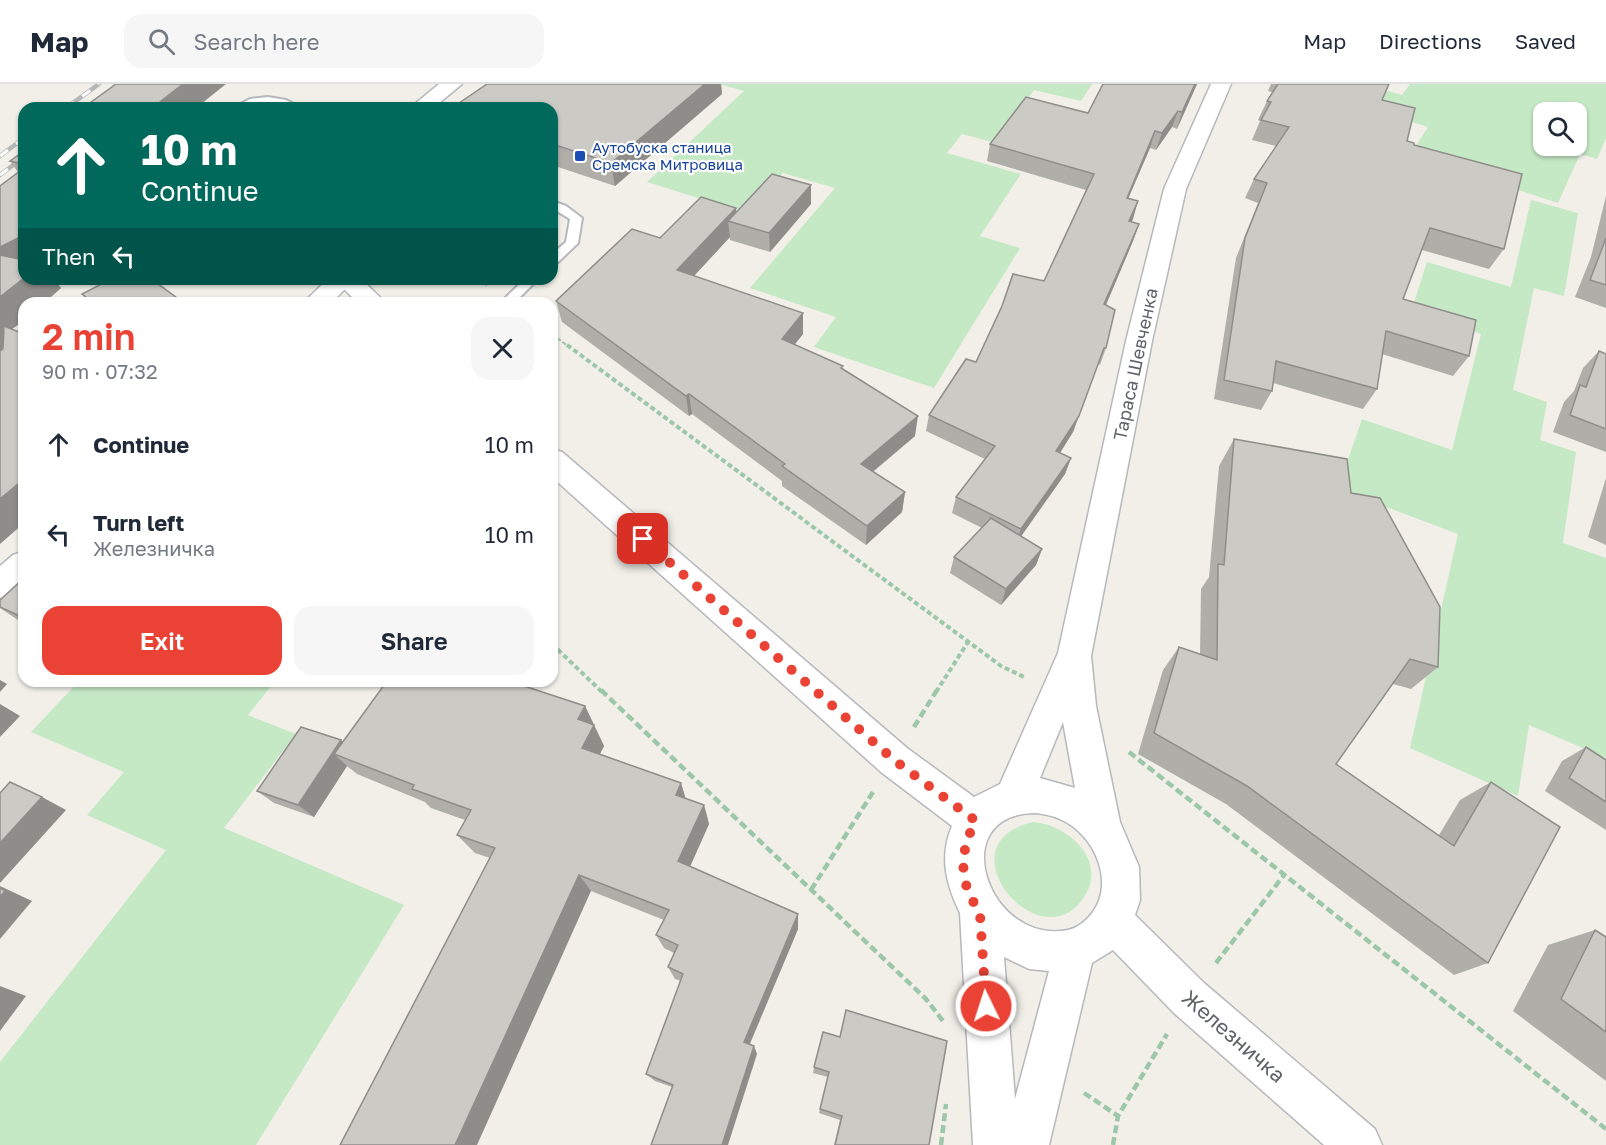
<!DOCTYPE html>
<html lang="en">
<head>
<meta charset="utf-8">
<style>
  body { margin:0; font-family:"Golos Text",sans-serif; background:#f6f6f7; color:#1f2937; height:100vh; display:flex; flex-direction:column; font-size:22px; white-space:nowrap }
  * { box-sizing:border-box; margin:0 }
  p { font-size:20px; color:#747a83 }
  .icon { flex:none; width:33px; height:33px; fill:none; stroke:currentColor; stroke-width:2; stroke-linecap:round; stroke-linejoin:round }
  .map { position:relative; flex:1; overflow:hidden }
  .panel { position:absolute; left:18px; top:213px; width:540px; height:390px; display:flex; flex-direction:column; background:#fff; border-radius:18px; box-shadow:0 2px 4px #0004 }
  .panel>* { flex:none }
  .banner { position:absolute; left:18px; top:18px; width:540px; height:183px; border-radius:18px; box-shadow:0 2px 4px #0004; background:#00695c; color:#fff; overflow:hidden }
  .fabs { position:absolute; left:1533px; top:18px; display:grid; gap:12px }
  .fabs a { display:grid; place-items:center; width:54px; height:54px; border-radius:12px; background:#fff; box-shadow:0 2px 4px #0004; font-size:30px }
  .pin { position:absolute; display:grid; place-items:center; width:51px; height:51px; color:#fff; margin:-26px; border-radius:12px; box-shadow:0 3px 9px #0006 }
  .me { position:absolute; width:66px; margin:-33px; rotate:356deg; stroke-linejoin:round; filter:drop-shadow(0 0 4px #0008) }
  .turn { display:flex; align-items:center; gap:21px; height:126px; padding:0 24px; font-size:27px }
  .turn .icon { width:78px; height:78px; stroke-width:2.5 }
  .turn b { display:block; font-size:42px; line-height:51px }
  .then { display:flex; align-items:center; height:57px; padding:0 24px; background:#0003; gap:12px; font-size:22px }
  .round { display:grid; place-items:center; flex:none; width:63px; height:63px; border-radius:18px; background:#f6f6f7 }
  .head { display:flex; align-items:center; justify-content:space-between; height:102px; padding:0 24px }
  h1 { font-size:36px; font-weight:600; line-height:45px; color:#ea4335 }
  .action { display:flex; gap:12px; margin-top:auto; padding:12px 24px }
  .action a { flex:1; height:69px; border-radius:18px; background:#ea4335; color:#fff; font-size:24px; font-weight:600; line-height:69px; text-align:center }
  .action a+a { background:#f6f6f7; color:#1f2937 }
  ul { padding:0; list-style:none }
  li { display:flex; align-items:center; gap:18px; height:90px; padding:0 24px }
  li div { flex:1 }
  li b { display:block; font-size:22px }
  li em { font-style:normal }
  header { display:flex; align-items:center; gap:36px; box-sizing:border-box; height:84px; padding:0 30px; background:#fff; border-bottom:2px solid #e0e1e3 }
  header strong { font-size:28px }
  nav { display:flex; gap:33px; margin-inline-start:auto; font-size:21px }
  .search { width:420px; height:54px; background:#f6f6f7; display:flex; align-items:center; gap:15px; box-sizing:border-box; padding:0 21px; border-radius:18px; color:#747a83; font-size:22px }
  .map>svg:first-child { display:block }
  .green { fill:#c5e8c5; fill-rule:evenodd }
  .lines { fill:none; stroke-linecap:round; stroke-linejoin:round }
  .service-casing { stroke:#b5b8bc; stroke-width:4 }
  .minor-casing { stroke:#b5b8bc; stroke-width:3 }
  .tertiary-casing { stroke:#b5b8bc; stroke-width:3 }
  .path-far2 { stroke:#9cc7a9; stroke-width:2; stroke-dasharray:4.5 2; stroke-linecap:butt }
  .path-far1 { stroke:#9cc7a9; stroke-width:4; stroke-dasharray:5 3; stroke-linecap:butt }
  .path { stroke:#9cc7a9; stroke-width:4.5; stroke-dasharray:8 4; stroke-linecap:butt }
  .service { fill:#fff; fill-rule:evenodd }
  .minor { fill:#fff; fill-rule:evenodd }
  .tertiary { fill:#fff; fill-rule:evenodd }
  .rail-casing { stroke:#b6b7b8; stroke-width:4.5 }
  .rail { stroke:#fff; stroke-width:3; stroke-dasharray:10; stroke-linecap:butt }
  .wall { fill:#afaea9 }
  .shaded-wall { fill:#8f8d8a }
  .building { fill:#cccac5; stroke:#8f8d8a; stroke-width:1.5 }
  .route { stroke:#ea4335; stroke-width:10; stroke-dasharray:0 18 }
  .transit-dot { fill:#1a4fb4; stroke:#fff; stroke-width:2 }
  .labels { text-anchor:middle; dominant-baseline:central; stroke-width:4.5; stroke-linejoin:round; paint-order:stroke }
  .far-transit-label { font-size:15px; fill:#164399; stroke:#fff; text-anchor:start }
  .street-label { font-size:18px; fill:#5f6368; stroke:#fff }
  .near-street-label { font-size:21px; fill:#5f6368; stroke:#fff }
</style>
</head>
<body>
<header>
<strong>Map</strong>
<div class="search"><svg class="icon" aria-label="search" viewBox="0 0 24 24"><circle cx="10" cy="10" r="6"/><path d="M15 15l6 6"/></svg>Search here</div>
<nav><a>Map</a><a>Directions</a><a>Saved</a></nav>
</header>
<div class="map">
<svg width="1606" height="1061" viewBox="0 0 1606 1061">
  <rect width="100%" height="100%" fill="#f1efe8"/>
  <g class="green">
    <path d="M719,0H1092L1081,17L1034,6L996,59L962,50L947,69L1021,90L980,152L1020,164L934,304L814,263L836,233L750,204L835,104L783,89L746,129L647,98L744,7Z"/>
    <path d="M1410,0H1606V54L1597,75L1580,70L1558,119L1410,71L1428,43L1353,19L1367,1L1402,11ZM1544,28H1576V62H1544Z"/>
    <path d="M1531,116L1578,129L1564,212L1534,204L1513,306L1547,318L1540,356L1576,368L1563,459L1606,474V674L1529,641L1518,712L1410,664L1458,450L1338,405L1362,335L1452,366L1481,250L1411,228L1427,178L1511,203Z"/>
    <path d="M79,597H129L137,600L141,597H275L248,631L296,650L224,744L404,821L256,1061H0V978L166,766L87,731L124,688L31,648Z"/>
    <path d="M1033,738C1069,741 1108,777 1084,813C1041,880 939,760 1033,738Z"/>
  </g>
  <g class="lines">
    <defs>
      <g id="service">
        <path d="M268,13L286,16L302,24C290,24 280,19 267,19C255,19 245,24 233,24L250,15Z"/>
        <path d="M552,117L566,122L582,134L578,159L556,180L552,181V170L566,158L570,135L552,124Z"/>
        <path d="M525,195H538L514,219H500Z"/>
      </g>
      <g id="minor">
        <path d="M328,195H355L331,219H303Z"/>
        <path d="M24,467V499L11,510L0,514V482L13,471Z"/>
      </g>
      <g id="tertiary">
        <path d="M439,0H462L433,24H410Z"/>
        <path d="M1211,0H1231L1186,105L1152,257L1091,572L1096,622L1120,738L1139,783L1140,816L1135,831L1204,899L1375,1045L1382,1061H1324L1174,929L1113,866L1092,879L1049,1061H973L960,829C946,800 939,773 952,742L881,688L552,393V365L562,368L907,664L974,713L1000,700L1058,569L1126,257L1164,105ZM1063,638L1075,704L1040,694ZM1036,729C1045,730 1054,732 1062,736C1094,751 1115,797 1093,828C1087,836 1078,844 1068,846C988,862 943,729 1036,729ZM1004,873L1029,885L1049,887L1015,1015Z"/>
        <path d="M334,195H361L386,219H358Z"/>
      </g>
    </defs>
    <use href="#service" class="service-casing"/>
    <use href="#minor" class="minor-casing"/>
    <use href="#tertiary" class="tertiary-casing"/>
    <g class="path-far2">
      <path d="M152,195L183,219"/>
      <path d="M478,195L488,202"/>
      <path d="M552,250L569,263"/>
    </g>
    <g class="path-far1">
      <path d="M567,261L1001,582L1024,593"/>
      <path d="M552,560L602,608"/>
      <path d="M936,608L968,558"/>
    </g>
    <g class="path">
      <path d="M601,606L926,915L943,937"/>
      <path d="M914,643L937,606"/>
      <path d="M1129,668L1606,1045"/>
      <path d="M811,806L873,708"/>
      <path d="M1216,879L1284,791"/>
      <path d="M1084,1009L1118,1032"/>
      <path d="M941,1061L946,1020"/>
      <path d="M1113,1061L1118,1032L1167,950"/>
    </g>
    <use href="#service" class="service"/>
    <use href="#minor" class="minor"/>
    <use href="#tertiary" class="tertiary"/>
    <defs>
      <g id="rail">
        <path d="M66,24L99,0"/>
        <path d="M0,72L24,54"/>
        <path d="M0,91L24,73"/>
      </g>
    </defs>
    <use href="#rail" class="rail-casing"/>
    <use href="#rail" class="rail"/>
  </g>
  <g class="wall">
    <path d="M487,0H721L722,10L615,102L552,81V24Z"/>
    <path d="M1197,0L1177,45L1172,43L1156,66L1150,64L1128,115L1138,117L1131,138L1139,140L1133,157L1106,221V264L1100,281L1098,280L1073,348L1060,369L1071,374L1065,390L1021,452L1042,465L1036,481L1001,521L950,489L954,473L982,444L952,429L956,413L985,375L926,347L929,331L976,278L1044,197L1086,106L987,77L990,60L1088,29Z"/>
    <path d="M1271,0H1389L1382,16L1407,57L1414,61L1504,165L1489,185L1422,166L1403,215L1469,272L1453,292L1382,270L1377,305L1363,325L1273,299L1272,307L1261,326L1214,315L1236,174L1258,119L1245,114L1254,95L1276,62L1252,56L1260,37L1258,36L1267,17L1272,8L1268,7Z"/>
    <path d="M24,67V195L61,204L44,219H24V236L12,245L18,88L10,77Z"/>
    <path d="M811,101V120L770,168L730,156V153L694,192L803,250L795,260L843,285L915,352L873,388L905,408L902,428L866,461L782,402V397L692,330L689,332L562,238L556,217L660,154L736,128Z"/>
    <path d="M1606,112V224L1575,213L1591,173Z"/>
    <path d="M151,195L184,219H89L82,210Z"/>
    <path d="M1599,267L1606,270V368L1553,348L1564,318L1574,307L1583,284Z"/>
    <path d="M1234,355L1351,409L1438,583L1411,605L1393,600L1336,680L1439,751L1460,716L1491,698L1488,879L1454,891L1226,720L1138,670L1163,586L1179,563L1200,570L1201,505L1209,493L1219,382Z"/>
    <path d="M1606,394V461L1588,453Z"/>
    <path d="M24,494V540L0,524V516Z"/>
    <path d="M585,622L604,662L600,670L681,699L685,714L704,721L709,740L690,782L798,830V845L750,960L757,970L672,1003L655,997L646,990L681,897L675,895L668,883L674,869L664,864L656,851L664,836L591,807L475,769L457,751L465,736L431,724L425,718L357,690L347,682L314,733L274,719L257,707L341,656L343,658Z"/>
    <path d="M1586,663L1606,676V746L1545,707L1562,677Z"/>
    <path d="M1595,846L1606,853V997L1513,927L1548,861Z"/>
    <path d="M823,948L929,1061H834L840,1036L819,1029L828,993L813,989L814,983Z"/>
  </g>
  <g class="shaded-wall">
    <path d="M183,0H226L196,24H152Z"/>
    <path d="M705,0H721L722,10L615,102L611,79Z"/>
    <path d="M1195,0H1197L1177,45L1182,28Z"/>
    <path d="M1178,27L1172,43L1156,66L1162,49Z"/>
    <path d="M1155,47L1150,64L1121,131L1127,114Z"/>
    <path d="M811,101V120L770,168L769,149Z"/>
    <path d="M1138,117L1133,135L1123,154L1129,137Z"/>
    <path d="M736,124L737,139L728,137L730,153L680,207L677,186Z"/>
    <path d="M1139,140L1133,157L1099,237L1104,220Z"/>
    <path d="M24,151V186L0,181V163Z"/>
    <path d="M24,194V195H54L61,204L44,219H24V236L6,250L0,276V213Z"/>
    <path d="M803,229V250L783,275L782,255Z"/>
    <path d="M1104,264L1073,348L1051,383L1056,367Z"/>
    <path d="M689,310L692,330L689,332L686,312Z"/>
    <path d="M918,332L915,352L859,399L861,380Z"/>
    <path d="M1071,374L1065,390L1015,461L1021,445Z"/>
    <path d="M24,395V439L0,460V415Z"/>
    <path d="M905,408L902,428L866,461L867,442Z"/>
    <path d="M1042,465L1036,481L1001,521L1006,505Z"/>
    <path d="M0,596L7,600L0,608Z"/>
    <path d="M0,620L20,632L0,653Z"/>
    <path d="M585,622L604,662L592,685L582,664L578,635Z"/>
    <path d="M341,656L355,670H334L347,682L314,733L298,721Z"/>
    <path d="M681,699L687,719L676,711Z"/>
    <path d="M42,713L66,726L0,799V759Z"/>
    <path d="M704,721L709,740L685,794L678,777Z"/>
    <path d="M579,791L591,807L477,1061H455Z"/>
    <path d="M0,802L32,817L0,855Z"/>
    <path d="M798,830V845L747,966L744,958Z"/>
    <path d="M0,902L26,912L0,947Z"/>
    <path d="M754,962L757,970L728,1061H722Z"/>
  </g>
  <g class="building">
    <path d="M116,0H183L152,24H83Z"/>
    <path d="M487,0H705L611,79L552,60V24H452Z"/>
    <path d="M1103,0H1195L1182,28L1178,27L1162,49L1155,47L1127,114L1138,117L1129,137L1139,140L1104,220L1115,226L1106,264H1104L1079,332L1056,367L1071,374L1021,445L956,413L995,362L929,331L966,275L976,278L1002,222L1013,190L1044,197L1094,90L990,60L1026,13L1088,29Z"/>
    <path d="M1278,0H1389L1382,16L1415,24L1407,57L1414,59V61L1522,90L1504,165L1430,144L1403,215L1476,236L1469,272L1386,247L1377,305L1276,277L1272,307L1224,296L1245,154L1267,99L1254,95L1289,43L1261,36L1271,18L1267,17Z"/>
    <path d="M24,67V80L10,77Z"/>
    <path d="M24,84V151L0,163V102Z"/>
    <path d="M772,90L811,101L769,149L728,137Z"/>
    <path d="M701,113L736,124L677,186L803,229L782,255L843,282L841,284L918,332L861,380L905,408L867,442L782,382L785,380L689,310L686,312L556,217L632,145L660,154Z"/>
    <path d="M1606,154V201L1590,196Z"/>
    <path d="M0,171L24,176V194L0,213Z"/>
    <path d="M111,195H151L184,219H94L82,210Z"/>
    <path d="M4,242L24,250V395L0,415V267L3,265Z"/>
    <path d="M1599,267L1606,270V345L1570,331L1580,301L1586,303Z"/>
    <path d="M1234,355L1347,375L1351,409L1380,414L1440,523L1438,583L1410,575L1336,680L1454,762L1491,698L1560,743L1488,879L1247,702L1154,649L1179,563L1217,576L1218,480L1224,481Z"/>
    <path d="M991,434L1042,465L1006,505L954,473Z"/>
    <path d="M24,494V534L0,523V516Z"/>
    <path d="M387,597H509L585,622L578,635L594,641L582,664L681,699L676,711L704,721L678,777L798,830L744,958L754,962L722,1061H651L673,1001L646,990L683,890L668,883L678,861L656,851L669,826L579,791L455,1061H340L495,764L457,751L471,726L412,705L414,701L334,670Z"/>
    <path d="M301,643L341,656L298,721L257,707Z"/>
    <path d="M1586,663L1606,676V718L1569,694Z"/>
    <path d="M10,698L42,713L0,759V709Z"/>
    <path d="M0,804L5,807L0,813Z"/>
    <path d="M1595,846L1606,853V948L1561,915Z"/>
    <path d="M846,926L947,957L929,1061H835L842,1032L820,1025L829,988L814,983L823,948L840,953Z"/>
  </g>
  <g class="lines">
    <path class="route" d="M643,455L894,676L976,737L966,757L963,781L967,806L980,830L986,922"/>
  </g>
  <rect class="transit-dot" x="574" y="66" width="12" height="12" rx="3"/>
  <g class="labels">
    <g class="far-transit-label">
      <text x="592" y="63">Аутобуска станица<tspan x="592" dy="17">Сремска Митровица</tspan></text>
    </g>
    <g class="street-label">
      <text transform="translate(1135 280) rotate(-78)">Тараса Шевченка</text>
    </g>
    <g class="near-street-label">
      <text transform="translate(1234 952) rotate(41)">Железничка</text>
    </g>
  </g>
</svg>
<div class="fabs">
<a><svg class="icon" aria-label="search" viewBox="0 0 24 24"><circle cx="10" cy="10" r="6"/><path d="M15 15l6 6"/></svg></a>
</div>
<div class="pin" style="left:643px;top:455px;background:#d93025"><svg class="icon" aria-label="arrive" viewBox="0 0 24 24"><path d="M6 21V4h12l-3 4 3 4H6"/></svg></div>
<svg class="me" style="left:986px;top:922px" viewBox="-20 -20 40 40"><circle r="17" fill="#ea4335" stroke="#fff" stroke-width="3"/><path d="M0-11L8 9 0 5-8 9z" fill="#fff"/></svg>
<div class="banner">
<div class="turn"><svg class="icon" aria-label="ahead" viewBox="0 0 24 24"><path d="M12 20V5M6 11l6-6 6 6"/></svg><div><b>10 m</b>Continue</div></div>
<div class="then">Then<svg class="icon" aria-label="left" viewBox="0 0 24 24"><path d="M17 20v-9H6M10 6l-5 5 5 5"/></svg></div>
</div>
<section class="panel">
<div class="head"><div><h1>2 min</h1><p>90 m · 07:32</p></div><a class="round"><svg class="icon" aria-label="close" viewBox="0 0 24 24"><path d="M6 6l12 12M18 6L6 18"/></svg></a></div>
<ul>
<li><svg class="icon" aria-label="ahead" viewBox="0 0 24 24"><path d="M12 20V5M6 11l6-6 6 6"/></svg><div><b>Continue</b></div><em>10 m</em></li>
<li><svg class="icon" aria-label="left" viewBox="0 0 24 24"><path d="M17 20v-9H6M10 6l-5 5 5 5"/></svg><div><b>Turn left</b><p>Железничка</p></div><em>10 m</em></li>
</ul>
<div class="action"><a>Exit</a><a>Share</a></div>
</section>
</div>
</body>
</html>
